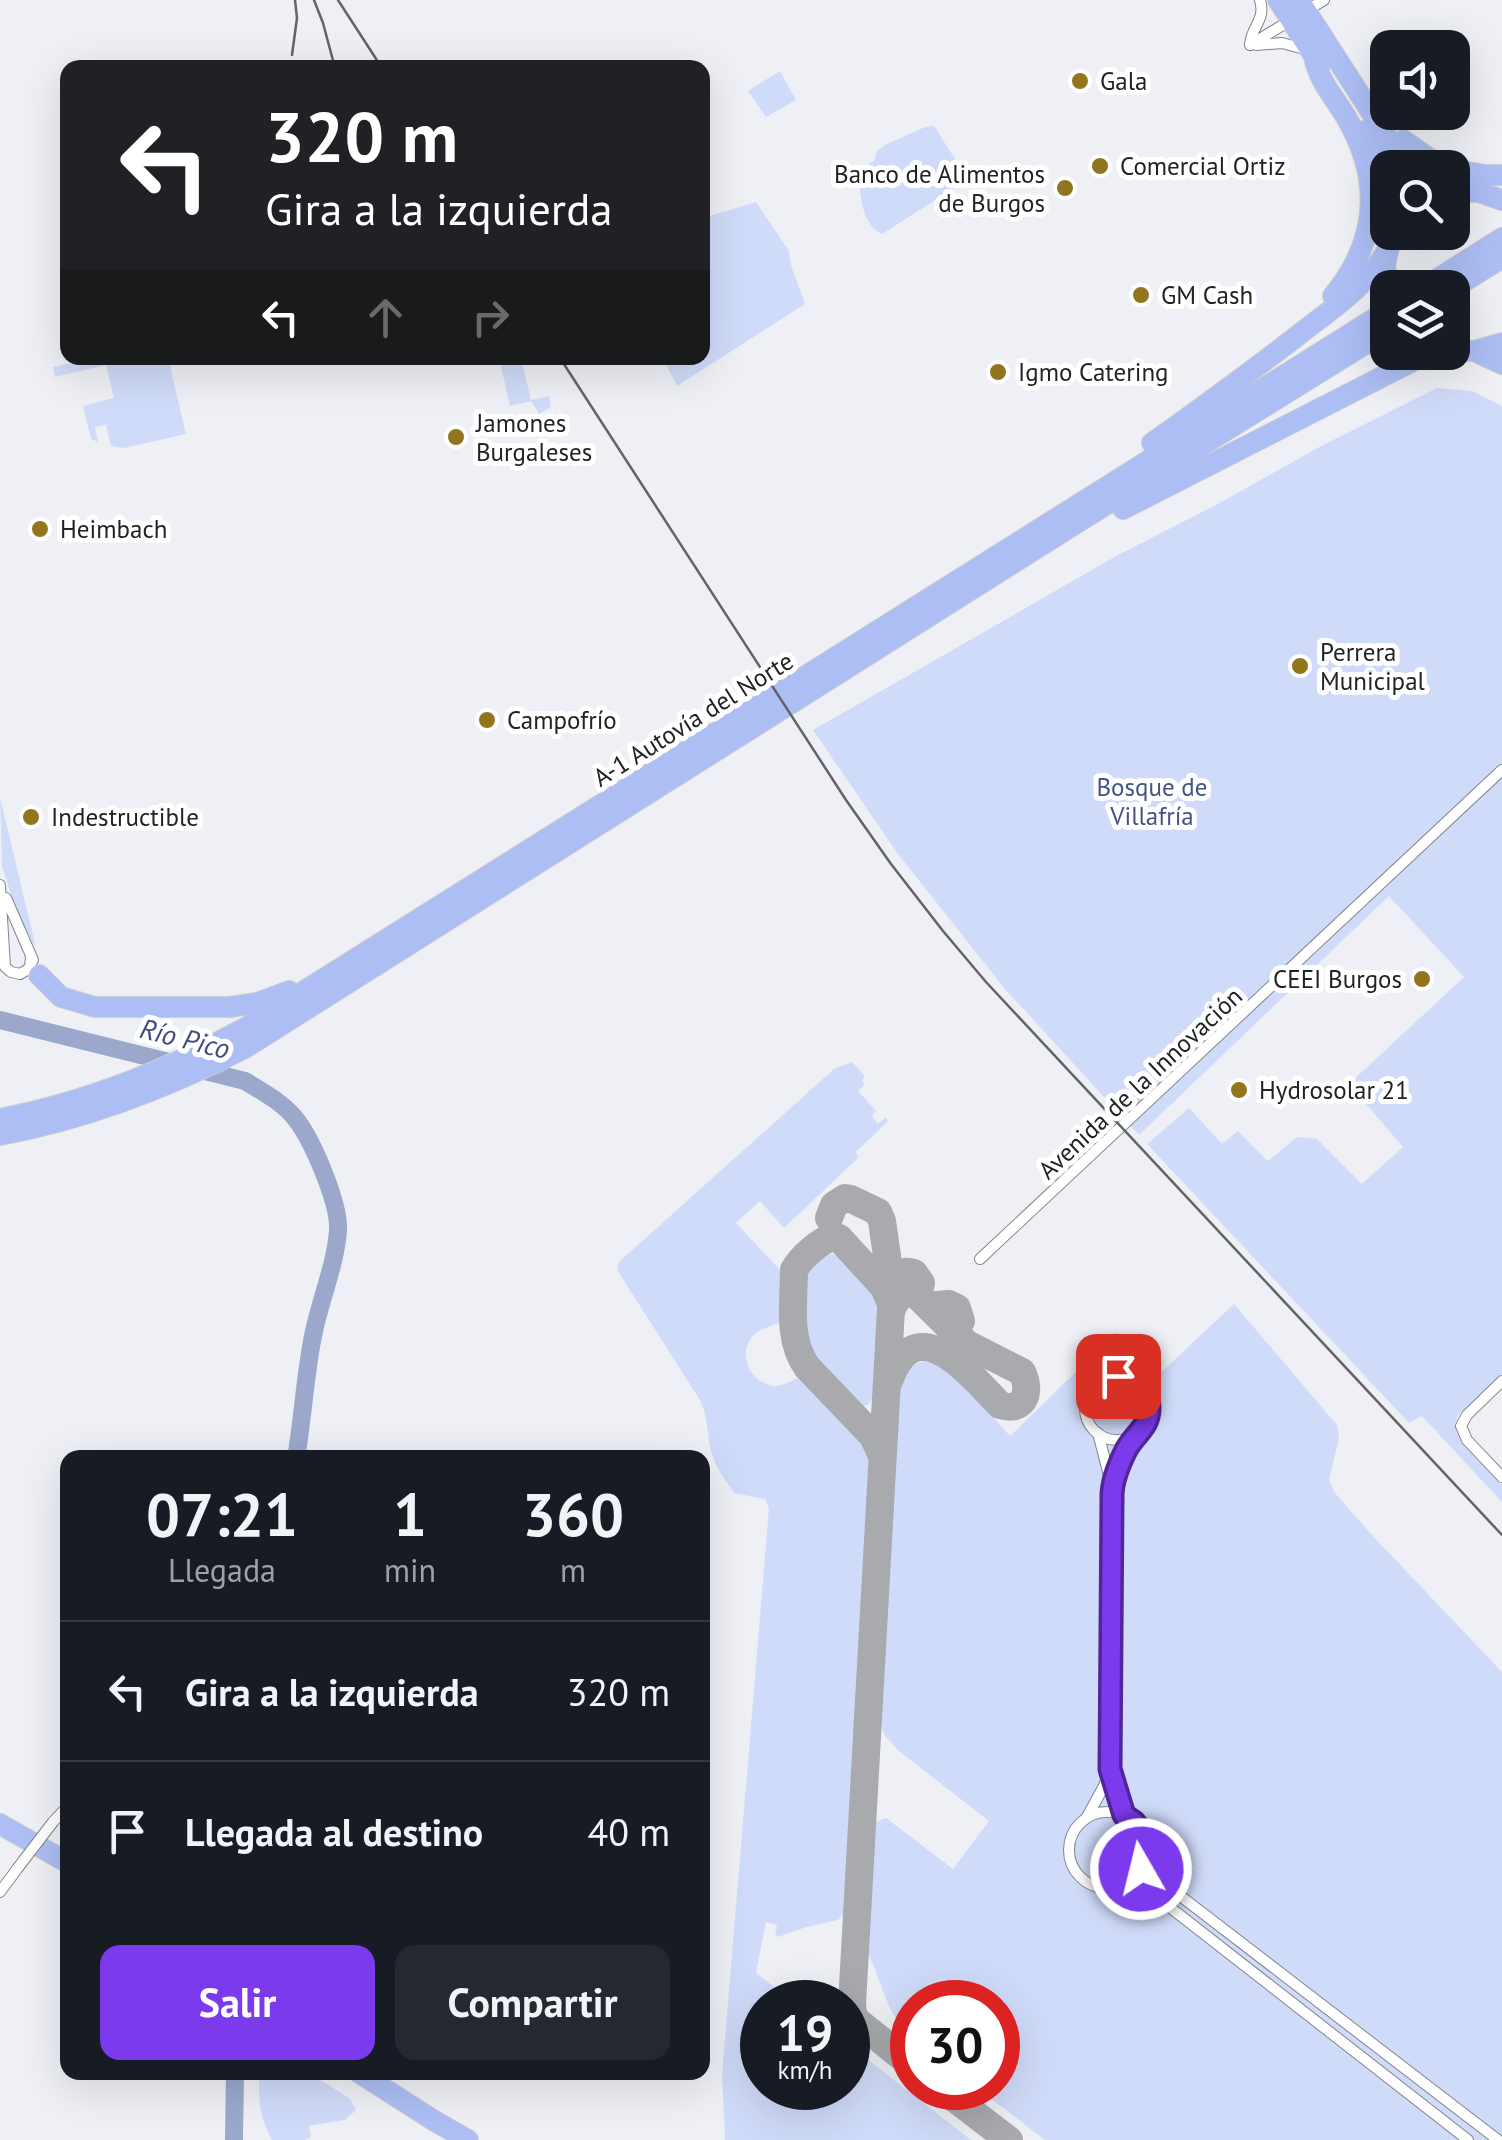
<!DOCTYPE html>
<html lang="es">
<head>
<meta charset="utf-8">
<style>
  body { margin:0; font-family:"PT Sans",sans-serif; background:#242831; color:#f1f3f6; height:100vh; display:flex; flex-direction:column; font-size:38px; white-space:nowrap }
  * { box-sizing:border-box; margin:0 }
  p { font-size:32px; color:#9ea1a6 }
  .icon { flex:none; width:55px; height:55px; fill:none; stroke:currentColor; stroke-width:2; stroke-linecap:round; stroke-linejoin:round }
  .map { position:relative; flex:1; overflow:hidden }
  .drawer { position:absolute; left:60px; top:1450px; width:650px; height:630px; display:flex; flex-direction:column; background:#171b24; border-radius:20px; box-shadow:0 10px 40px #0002 }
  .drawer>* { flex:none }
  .banner { position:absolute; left:60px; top:60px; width:650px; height:305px; border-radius:20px; box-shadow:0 10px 40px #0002; background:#202124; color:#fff; overflow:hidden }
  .fabs { position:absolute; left:1370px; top:30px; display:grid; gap:20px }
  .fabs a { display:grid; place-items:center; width:100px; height:100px; border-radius:20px; background:#171b24; box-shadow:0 10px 40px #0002; font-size:50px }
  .speed { position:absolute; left:740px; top:1980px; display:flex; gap:20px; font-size:50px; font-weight:700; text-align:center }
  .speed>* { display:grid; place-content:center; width:130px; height:130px; border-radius:50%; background:#171b24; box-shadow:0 10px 40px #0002; line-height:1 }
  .speed small { font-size:25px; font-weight:400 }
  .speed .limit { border:15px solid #d22; background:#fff; color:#111 }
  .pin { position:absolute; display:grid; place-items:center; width:85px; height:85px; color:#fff; margin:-42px; border-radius:20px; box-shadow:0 5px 15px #0006 }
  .me { position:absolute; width:110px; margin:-55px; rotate:352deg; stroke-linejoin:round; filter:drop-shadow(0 0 8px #0008) }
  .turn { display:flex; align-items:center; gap:35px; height:210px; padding:0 40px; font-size:45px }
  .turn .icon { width:130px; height:130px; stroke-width:2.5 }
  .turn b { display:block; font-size:70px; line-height:85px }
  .lanes { display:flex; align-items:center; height:95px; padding:0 40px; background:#0003; justify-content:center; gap:50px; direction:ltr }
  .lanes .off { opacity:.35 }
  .eta { display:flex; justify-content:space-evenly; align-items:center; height:170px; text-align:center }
  .eta b { font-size:60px; font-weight:600; line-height:70px }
  .primary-button { display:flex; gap:20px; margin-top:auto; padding:20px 40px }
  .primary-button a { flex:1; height:115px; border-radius:20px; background:#7c3aed; color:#fff; font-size:40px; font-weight:600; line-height:115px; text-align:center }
  .primary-button a+a { background:#242831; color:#f1f3f6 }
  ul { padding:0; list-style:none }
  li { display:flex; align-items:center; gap:30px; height:140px; padding:0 40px; border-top:2px solid #363941 }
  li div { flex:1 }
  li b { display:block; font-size:38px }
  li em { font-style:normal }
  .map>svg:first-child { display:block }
  .green { fill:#d0dbf9 }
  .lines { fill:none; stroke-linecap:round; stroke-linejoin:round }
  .river { stroke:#9ba8cc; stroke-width:18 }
  .taxiway { stroke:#a8aaae; stroke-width:28 }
  .street-casing { stroke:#83858a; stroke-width:12 }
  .highway-casing { stroke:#cececf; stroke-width:22 }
  .street { stroke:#fff; stroke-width:10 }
  .highway { stroke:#acbef4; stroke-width:20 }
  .rail { stroke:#626467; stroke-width:2.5 }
  .street-bridge-casing { stroke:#83858a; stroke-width:12; stroke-linecap:butt }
  .street-bridge { stroke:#fff; stroke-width:10 }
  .route-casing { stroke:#51269a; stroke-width:25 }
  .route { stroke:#7c3aed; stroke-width:18 }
  .poi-dot { fill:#92751c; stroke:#fff; stroke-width:4 }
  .labels { text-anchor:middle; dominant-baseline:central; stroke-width:10; stroke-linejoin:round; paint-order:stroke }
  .poi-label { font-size:25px; fill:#212224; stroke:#fff; text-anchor:start }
  .street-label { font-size:25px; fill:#212224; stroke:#fff }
  .park-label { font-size:25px; fill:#435384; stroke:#fff }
  .water-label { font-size:28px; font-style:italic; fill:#3d4d7e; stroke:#fff }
</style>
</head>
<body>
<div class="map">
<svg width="1502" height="2140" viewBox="0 0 1502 2140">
  <rect width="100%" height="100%" fill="#eef0f6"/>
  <g class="green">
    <path d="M780,71L796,100L766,117L748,91Z"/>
    <path d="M934,126L967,178L965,181L882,234C860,223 861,194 858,172L874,161L877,151L885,145L925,127Z"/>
    <path d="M756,202L789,251L791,265L805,304L677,386L663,358H702L703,218Z"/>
    <path d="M92,358H168L186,434L124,448L111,446L106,425L95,427L98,442L91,439L83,406L114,398L106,365L55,377L53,367Z"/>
    <path d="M499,358H521L531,400L549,396L551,407L539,414L531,401L510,406Z"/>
    <path d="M1437,388L1472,391L1502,406V1374L1458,1416L1455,1425L1463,1443L1502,1485V1502L1422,1416L1409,1423L1147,1144L1189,1108L1222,1144L1238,1131L1268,1161L1297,1137L1317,1139L1362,1184L1403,1147L1349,1084L1464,977L1389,896L1139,1135L1005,989L898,854L813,730L1118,555L1216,505L1323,445Z"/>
    <path d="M0,797L36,948L17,913L2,866Z"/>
    <path d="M852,1062L865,1076L862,1081L865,1084L858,1091L876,1111L872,1116L878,1124L886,1117L888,1121L856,1152L858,1158L784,1228L760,1201L736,1223L779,1269C788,1285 784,1303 782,1321C773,1327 761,1327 753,1336C736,1355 751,1383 774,1386C783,1386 791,1381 798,1378L806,1380L867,1445L871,1456L844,1914L838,1920L806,1927L778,1937L775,1934L777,1925L766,1922L756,1973L794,2002H762V2088H848V2044L971,2140H725L722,2075L769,1508L765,1499L734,1493C727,1482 717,1470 713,1457C706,1438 710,1422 700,1400L617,1270L619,1262L834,1069Z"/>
    <path d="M831,1254L841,1257L871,1289L879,1311L872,1398L868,1405L861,1407L855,1405C840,1389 818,1371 807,1351C800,1338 798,1294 803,1280C806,1269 821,1257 831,1254Z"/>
    <path d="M1234,1304L1337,1425L1339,1438L1329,1480L1335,1493L1371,1534L1502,1672V2140H1045L977,2088H998V2002H912V2037C884,2013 882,1978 865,1948L872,1823L886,1818L953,1869L989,1821L899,1751L886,1737L879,1723L899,1385C904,1369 917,1358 935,1363C954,1369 994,1419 1010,1436L1117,1332L1156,1377Z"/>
    <path d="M260,2073H310L350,2099L356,2110L345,2120L309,2126L311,2137L305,2140H272C260,2118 257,2097 260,2073Z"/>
  </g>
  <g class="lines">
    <g class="river">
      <path d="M0,1020L245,1081C263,1092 282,1102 295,1118C312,1139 340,1204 338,1231C335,1267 320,1300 313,1336C305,1376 303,1417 296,1458"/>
      <path d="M234,2140L235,2072"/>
    </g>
    <g class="taxiway">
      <path d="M829,1218L834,1205L845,1198L851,1199L878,1212L882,1221L892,1291L852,2004L853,2014L857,2021L912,2065"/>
      <path d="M893,1296C894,1283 896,1267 914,1273L921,1283L918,1296L953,1331L961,1321L957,1308L949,1304L937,1305"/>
      <path d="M889,1381C916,1305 971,1376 1000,1405C1024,1413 1032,1392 1022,1372L967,1344L917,1295C902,1291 897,1297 891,1311"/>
      <path d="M882,1456L873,1436L807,1367C787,1339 794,1303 794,1270C801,1257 820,1241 834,1236L839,1238L884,1287L889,1299"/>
      <path d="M941,2088L1009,2140"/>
    </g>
    <defs>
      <g id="street">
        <path d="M1250,45L1324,0"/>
        <path d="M1250,45C1251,26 1266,21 1260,0"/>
        <path d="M1256,45L1282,43L1308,50"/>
        <path d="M0,885L5,967L11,972L20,974L30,968L31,957"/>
        <path d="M6,898L33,960"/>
        <path d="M980,1259L1502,770"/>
        <circle cx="1117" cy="1408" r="32"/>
        <path d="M1502,1381L1467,1415L1461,1426L1467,1440L1502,1477"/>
        <path d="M1112,1486L1122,1459L1135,1435"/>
        <path d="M1110,1770L1123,1815"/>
        <circle cx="1107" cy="1850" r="38"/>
        <path d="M1087,1817L1104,1786L1110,1769L1112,1487L1098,1433"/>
        <path d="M53,1822L68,1806"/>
        <path d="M1145,1857L1156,1874L1174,1891L1498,2140"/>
        <path d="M1121,1886L1167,1905L1468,2140"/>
        <path d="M0,1892L17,1869"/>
      </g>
      <g id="highway">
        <path d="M1278,0L1320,65"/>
        <path d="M1299,0L1389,140L1397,151L1417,168"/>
        <path d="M1314,56C1318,80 1334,97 1346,117C1382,179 1379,240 1333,296"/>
        <path d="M1364,131L1388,168"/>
        <path d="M1403,140L1433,161L1448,168"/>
        <path d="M1452,169L1485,175H1502"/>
        <path d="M1452,192H1479L1502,200"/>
        <path d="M1423,288L1502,238"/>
        <path d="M1452,289L1502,258"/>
        <path d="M1388,293C1383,271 1385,253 1395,232"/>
        <path d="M1452,351H1474L1502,343"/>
        <path d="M1474,351L1502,364"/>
        <path d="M1152,443C1203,407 1252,371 1301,333C1333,308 1369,285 1388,248"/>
        <path d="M1123,509L1421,357L1442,352"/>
        <path d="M39,975L61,997L95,1007H230L257,1003L289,991"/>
        <path d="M0,1119C88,1102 168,1070 247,1027L1388,310"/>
        <path d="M0,1135C87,1119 167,1088 245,1048L1083,519L1388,330"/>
        <path d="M0,1824L68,1863"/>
        <path d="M358,2072L433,2120L468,2140"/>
      </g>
    </defs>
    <use href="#street" class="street-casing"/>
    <use href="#highway" class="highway-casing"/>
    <use href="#street" class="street"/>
    <use href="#highway" class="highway"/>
    <g class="rail">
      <path d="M314,0L323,23L335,68"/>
      <path d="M338,0L382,68"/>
      <path d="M292,55L297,18L295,0"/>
      <path d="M560,358L846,800L891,864L943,931L986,982L1502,1535"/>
    </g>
    <defs>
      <path id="street-bridge" d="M17,1869L53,1822"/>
    </defs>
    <use href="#street-bridge" class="street-bridge-casing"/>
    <use href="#street-bridge" class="street-bridge"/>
  </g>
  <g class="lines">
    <defs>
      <path id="route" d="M1118,1376C1140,1381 1157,1401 1145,1424C1140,1433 1132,1439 1126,1450C1119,1464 1112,1480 1112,1496L1110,1769L1124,1815L1134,1822L1142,1832L1145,1844V1857L1141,1869"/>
    </defs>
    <use href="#route" class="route-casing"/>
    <use href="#route" class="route"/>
  </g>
  <g class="poi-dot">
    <circle cx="1080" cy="81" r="10"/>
    <circle cx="1100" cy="166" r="10"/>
    <circle cx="1065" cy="188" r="10"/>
    <circle cx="1141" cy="295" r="10"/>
    <circle cx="998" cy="372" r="10"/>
    <circle cx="456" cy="437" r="10"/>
    <circle cx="40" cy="529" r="10"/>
    <circle cx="1300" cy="666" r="10"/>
    <circle cx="487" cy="720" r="10"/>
    <circle cx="31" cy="817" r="10"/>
    <circle cx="1422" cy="979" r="10"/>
    <circle cx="1239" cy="1090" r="10"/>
  </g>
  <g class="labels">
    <g class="poi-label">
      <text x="1100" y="81">Gala</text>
      <text x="1120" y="166">Comercial Ortiz</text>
      <text x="1045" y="174" text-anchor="end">Banco de Alimentos<tspan x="1045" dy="29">de Burgos</tspan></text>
      <text x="1161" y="295">GM Cash</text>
      <text x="1018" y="372">Igmo Catering</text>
      <text x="476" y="423">Jamones<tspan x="476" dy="29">Burgaleses</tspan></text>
      <text x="60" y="529">Heimbach</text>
      <text x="1320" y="652">Perrera<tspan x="1320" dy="29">Municipal</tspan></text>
      <text x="507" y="720">Campofrío</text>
      <text x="51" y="817">Indestructible</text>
      <text x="1402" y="979" text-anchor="end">CEEI Burgos</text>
      <text x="1259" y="1090">Hydrosolar 21</text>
    </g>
    <g class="street-label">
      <text transform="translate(693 719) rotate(-32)">A-1 Autovía del Norte</text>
      <text transform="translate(1140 1083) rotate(-43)">Avenida de la Innovación</text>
    </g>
    <g class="park-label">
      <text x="1152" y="787">Bosque de<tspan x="1152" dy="29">Villafría</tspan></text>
    </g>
    <g class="water-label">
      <text transform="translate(185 1038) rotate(14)">Río Pico</text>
    </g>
  </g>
</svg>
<div class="fabs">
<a><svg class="icon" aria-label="sound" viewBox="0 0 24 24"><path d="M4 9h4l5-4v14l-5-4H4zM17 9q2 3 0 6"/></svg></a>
<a><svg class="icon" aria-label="search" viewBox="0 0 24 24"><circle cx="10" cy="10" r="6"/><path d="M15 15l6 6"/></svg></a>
<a><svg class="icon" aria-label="layers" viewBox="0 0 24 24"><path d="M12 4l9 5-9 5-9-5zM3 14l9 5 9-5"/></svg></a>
</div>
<div class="speed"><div>19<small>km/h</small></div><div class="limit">30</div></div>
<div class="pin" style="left:1118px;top:1376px;background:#d93025"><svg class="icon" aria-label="arrive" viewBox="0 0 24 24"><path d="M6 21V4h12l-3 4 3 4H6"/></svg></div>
<svg class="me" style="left:1141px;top:1869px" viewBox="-20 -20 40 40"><circle r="17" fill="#7c3aed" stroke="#fff" stroke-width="3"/><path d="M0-11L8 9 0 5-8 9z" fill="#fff"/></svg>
<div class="banner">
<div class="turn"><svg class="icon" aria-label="left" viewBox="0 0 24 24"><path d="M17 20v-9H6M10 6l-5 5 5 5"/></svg><div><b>320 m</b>Gira a la izquierda</div></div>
<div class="lanes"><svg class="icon" aria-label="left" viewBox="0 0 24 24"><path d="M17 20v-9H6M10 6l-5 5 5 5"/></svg><svg class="icon off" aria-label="ahead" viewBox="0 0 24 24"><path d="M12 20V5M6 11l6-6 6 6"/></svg><svg class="icon off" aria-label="right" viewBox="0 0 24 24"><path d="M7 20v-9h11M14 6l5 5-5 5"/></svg></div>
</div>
<section class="drawer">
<div class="eta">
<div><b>07:21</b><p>Llegada</p></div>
<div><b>1</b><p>min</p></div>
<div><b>360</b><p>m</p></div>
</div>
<ul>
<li><svg class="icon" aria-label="left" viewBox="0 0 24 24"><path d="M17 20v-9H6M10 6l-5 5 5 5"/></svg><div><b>Gira a la izquierda</b></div><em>320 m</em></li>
<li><svg class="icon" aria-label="arrive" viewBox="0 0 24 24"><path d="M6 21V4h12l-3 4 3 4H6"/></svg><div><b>Llegada al destino</b></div><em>40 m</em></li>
</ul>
<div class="primary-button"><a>Salir</a><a>Compartir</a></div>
</section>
</div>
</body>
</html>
